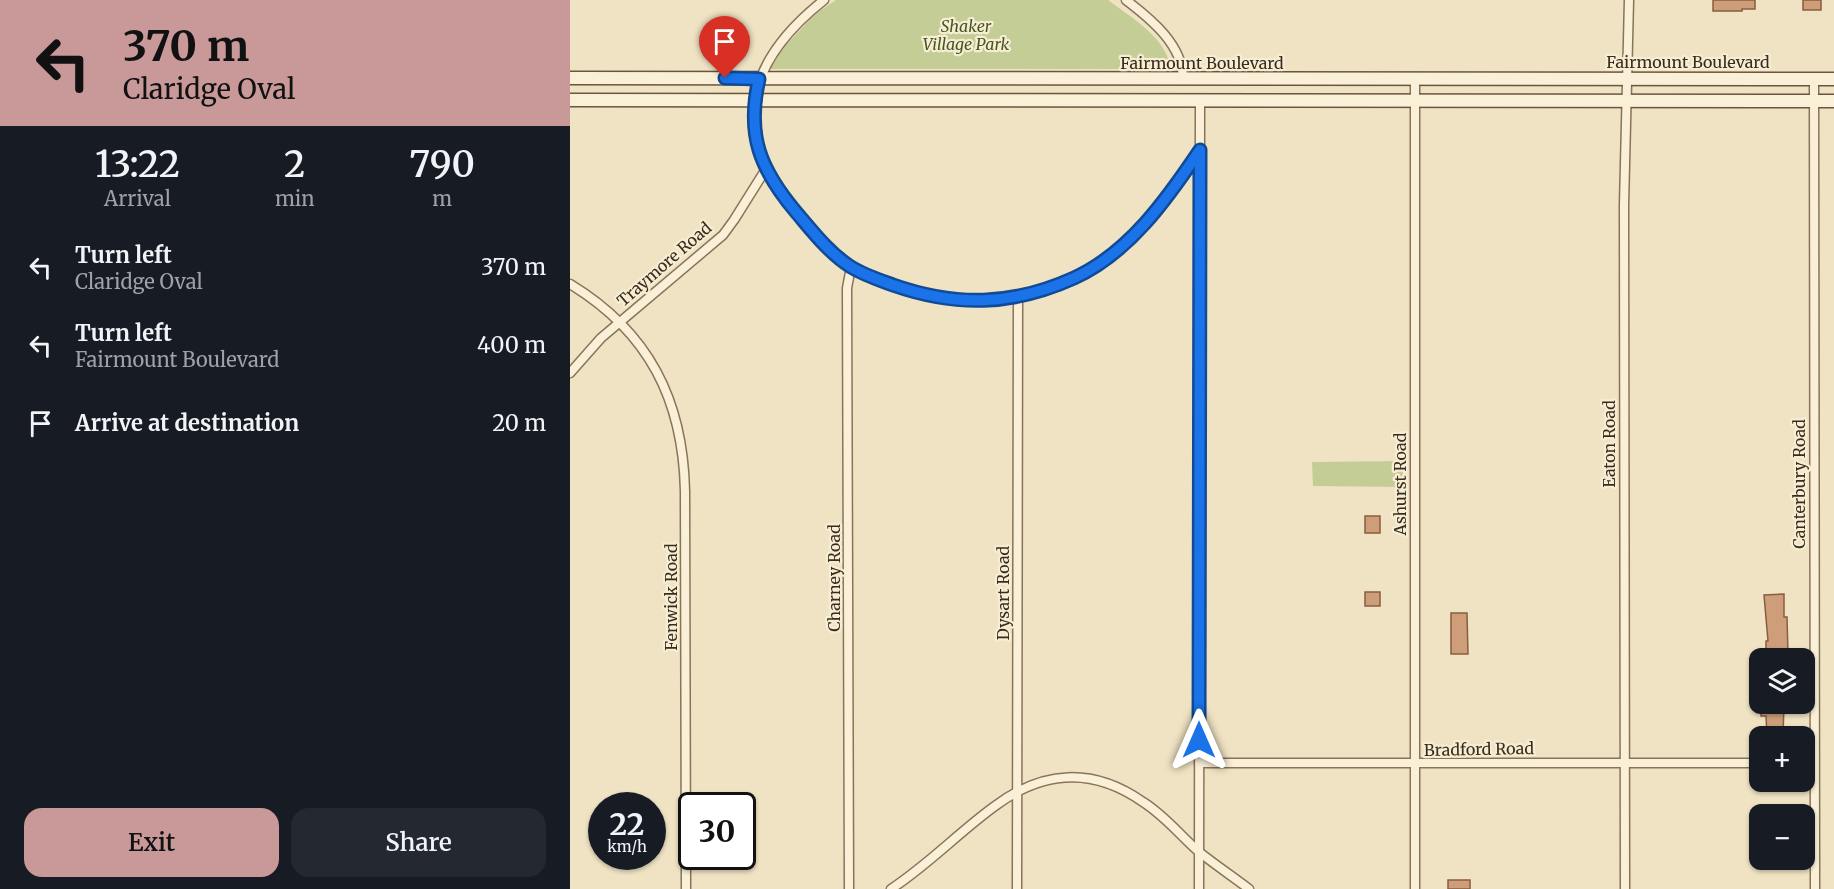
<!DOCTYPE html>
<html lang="en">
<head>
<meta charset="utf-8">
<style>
  body { margin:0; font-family:Merriweather,serif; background:#242831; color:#f1f3f6; height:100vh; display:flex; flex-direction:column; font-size:22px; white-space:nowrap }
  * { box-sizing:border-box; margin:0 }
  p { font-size:20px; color:#9ea1a6 }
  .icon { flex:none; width:33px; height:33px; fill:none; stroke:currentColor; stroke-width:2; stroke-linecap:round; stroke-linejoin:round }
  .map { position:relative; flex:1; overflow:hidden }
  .panel { display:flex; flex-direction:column; background:#171b24; width:570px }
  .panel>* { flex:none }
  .hud { background:#c9999a; color:#111; overflow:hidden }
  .controls { position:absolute; left:1179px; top:648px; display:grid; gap:12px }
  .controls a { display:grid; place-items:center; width:66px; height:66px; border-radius:12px; background:#171b24; box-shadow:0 2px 4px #0004; font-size:30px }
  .speed { position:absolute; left:18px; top:792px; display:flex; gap:12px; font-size:30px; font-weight:700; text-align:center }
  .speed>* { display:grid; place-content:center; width:78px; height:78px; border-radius:50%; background:#171b24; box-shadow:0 2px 4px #0004; line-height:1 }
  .speed small { font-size:15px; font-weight:400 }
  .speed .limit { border:3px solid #111; border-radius:9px; background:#fff; color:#111 }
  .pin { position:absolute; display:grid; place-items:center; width:51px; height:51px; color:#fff; margin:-62px -26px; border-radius:50% 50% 50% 0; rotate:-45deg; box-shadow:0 0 6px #0007 }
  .pin .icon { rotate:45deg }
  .me { position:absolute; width:66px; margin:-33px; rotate:0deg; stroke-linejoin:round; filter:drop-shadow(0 0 4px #0008) }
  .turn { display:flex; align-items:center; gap:21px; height:126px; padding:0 24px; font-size:27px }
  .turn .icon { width:78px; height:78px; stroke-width:2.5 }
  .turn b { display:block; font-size:42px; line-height:51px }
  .eta { display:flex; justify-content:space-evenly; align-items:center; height:102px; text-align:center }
  .eta b { font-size:36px; font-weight:600; line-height:42px }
  .primary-button { display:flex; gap:12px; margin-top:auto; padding:12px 24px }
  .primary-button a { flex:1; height:69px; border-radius:18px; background:#c9999a; color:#111; font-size:24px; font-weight:600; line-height:69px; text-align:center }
  .primary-button a+a { background:#242831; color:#f1f3f6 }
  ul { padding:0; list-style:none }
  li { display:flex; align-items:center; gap:18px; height:78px; padding:0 24px }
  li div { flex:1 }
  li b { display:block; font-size:22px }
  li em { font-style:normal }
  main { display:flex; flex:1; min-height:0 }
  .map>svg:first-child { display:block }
  .green { fill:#c5cd97 }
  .building { fill:#cd9e79; stroke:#895e3f; stroke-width:1.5 }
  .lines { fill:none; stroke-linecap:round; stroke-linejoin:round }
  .minor-casing { stroke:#89745a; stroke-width:11 }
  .secondary-casing { stroke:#6b553d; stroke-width:15 }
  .minor { stroke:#f9f0d7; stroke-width:8 }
  .secondary { stroke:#f9f0d7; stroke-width:12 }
  .route-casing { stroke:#114b97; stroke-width:15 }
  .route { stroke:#1a73e8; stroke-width:10 }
  .labels { text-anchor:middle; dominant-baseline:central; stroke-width:4.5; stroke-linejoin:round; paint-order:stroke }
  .park-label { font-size:16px; font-style:italic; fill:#485624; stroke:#f6edd3 }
  .street-label { font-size:16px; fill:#392c1e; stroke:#f6edd3 }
</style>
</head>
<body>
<main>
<section class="panel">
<div class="hud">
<div class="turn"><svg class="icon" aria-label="left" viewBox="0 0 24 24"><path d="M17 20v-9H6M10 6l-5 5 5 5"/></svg><div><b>370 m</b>Claridge Oval</div></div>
</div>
<div class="eta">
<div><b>13:22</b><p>Arrival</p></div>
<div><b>2</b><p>min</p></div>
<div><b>790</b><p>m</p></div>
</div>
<ul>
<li><svg class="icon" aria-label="left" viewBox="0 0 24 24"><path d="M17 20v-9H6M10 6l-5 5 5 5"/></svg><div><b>Turn left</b><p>Claridge Oval</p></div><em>370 m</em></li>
<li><svg class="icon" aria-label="left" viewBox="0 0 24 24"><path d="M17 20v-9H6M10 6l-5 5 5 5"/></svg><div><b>Turn left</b><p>Fairmount Boulevard</p></div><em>400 m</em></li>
<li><svg class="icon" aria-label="arrive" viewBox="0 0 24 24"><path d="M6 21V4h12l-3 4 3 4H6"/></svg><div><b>Arrive at destination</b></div><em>20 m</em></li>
</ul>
<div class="primary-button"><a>Exit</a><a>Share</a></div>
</section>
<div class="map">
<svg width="1264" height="889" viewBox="0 0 1264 889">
  <rect width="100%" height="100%" fill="#efe3c3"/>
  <g class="green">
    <path d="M266,0H538C559,16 591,34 599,61L593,69H193L245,14Z"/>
    <path d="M833,461V487L743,486L742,462Z"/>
  </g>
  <g class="building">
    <path d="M1143,0H1185V9H1172V11H1143Z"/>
    <rect x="1233" y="0" width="18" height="10"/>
    <rect x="795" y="516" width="15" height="17"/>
    <rect x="795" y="592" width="15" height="14"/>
    <path d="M1214,594V617H1217L1218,653H1214V656H1199V649H1196V641H1198L1194,595Z"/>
    <path d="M881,613H897L898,654H881Z"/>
    <path d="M1191,704H1214L1213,736H1197L1196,716H1191Z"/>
    <rect x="878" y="880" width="22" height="9"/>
  </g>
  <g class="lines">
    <defs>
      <g id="minor">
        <path d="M254,0C173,64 160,132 227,213C243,233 260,254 282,267C356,311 455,314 528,265C571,235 601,193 630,150"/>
        <path d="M556,0C581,19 613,45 613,79"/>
        <path d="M1244,79L1245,889"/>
        <path d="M0,284C79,332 113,400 115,491L116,889"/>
        <path d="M0,373L31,338L153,235L164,220L196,169"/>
        <path d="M629,763H1190"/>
        <path d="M1234,763H1244"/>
        <path d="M279,889L277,288L281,267"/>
        <path d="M321,889C358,865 389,832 425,806C473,770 523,767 573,802C594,815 610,835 628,851C644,864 662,876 679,889"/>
        <path d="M447,889L448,297"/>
        <path d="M629,889L630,101"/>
        <path d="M845,889V79"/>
        <path d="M1055,889L1054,205L1059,0"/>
      </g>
      <g id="secondary">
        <path d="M0,78L1264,79"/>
        <path d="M0,100L1264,101"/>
      </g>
    </defs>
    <use href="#minor" class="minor-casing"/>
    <use href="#secondary" class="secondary-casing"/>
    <use href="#minor" class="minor"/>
    <use href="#secondary" class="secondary"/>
  </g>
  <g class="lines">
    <defs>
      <path id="route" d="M155,78L189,79C176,135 190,169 226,212C243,232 259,253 281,267C294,275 309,280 323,285C386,307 442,306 504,278C559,253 597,199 630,150L629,740"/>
    </defs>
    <use href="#route" class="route-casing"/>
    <use href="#route" class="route"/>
  </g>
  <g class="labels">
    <g class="park-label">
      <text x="396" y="26">Shaker<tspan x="396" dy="18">Village Park</tspan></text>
    </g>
    <g class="street-label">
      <text x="1118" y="62">Fairmount Boulevard</text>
      <text x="632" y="63">Fairmount Boulevard</text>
      <text transform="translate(94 264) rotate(-41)">Traymore Road</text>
      <text transform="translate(1039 444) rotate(-90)">Eaton Road</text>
      <text transform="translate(830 484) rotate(-90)">Ashurst Road</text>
      <text transform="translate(1229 484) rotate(-90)">Canterbury Road</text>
      <text transform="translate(264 578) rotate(-90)">Charney Road</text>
      <text transform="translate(433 593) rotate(-90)">Dysart Road</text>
      <text transform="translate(101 597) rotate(-90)">Fenwick Road</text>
      <text transform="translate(909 749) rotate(-1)">Bradford Road</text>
    </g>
  </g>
</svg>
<div class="controls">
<a><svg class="icon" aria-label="layers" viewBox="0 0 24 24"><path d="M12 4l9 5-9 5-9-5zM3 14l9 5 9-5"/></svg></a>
<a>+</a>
<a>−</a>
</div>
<div class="speed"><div>22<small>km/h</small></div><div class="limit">30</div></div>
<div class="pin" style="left:155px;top:78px;background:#d93025"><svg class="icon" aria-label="arrive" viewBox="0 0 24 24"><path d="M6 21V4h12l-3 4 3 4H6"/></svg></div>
<svg class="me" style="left:629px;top:740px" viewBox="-20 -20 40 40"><path d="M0-17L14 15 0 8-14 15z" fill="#1a73e8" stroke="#fff" stroke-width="4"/></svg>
</div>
</main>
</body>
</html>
